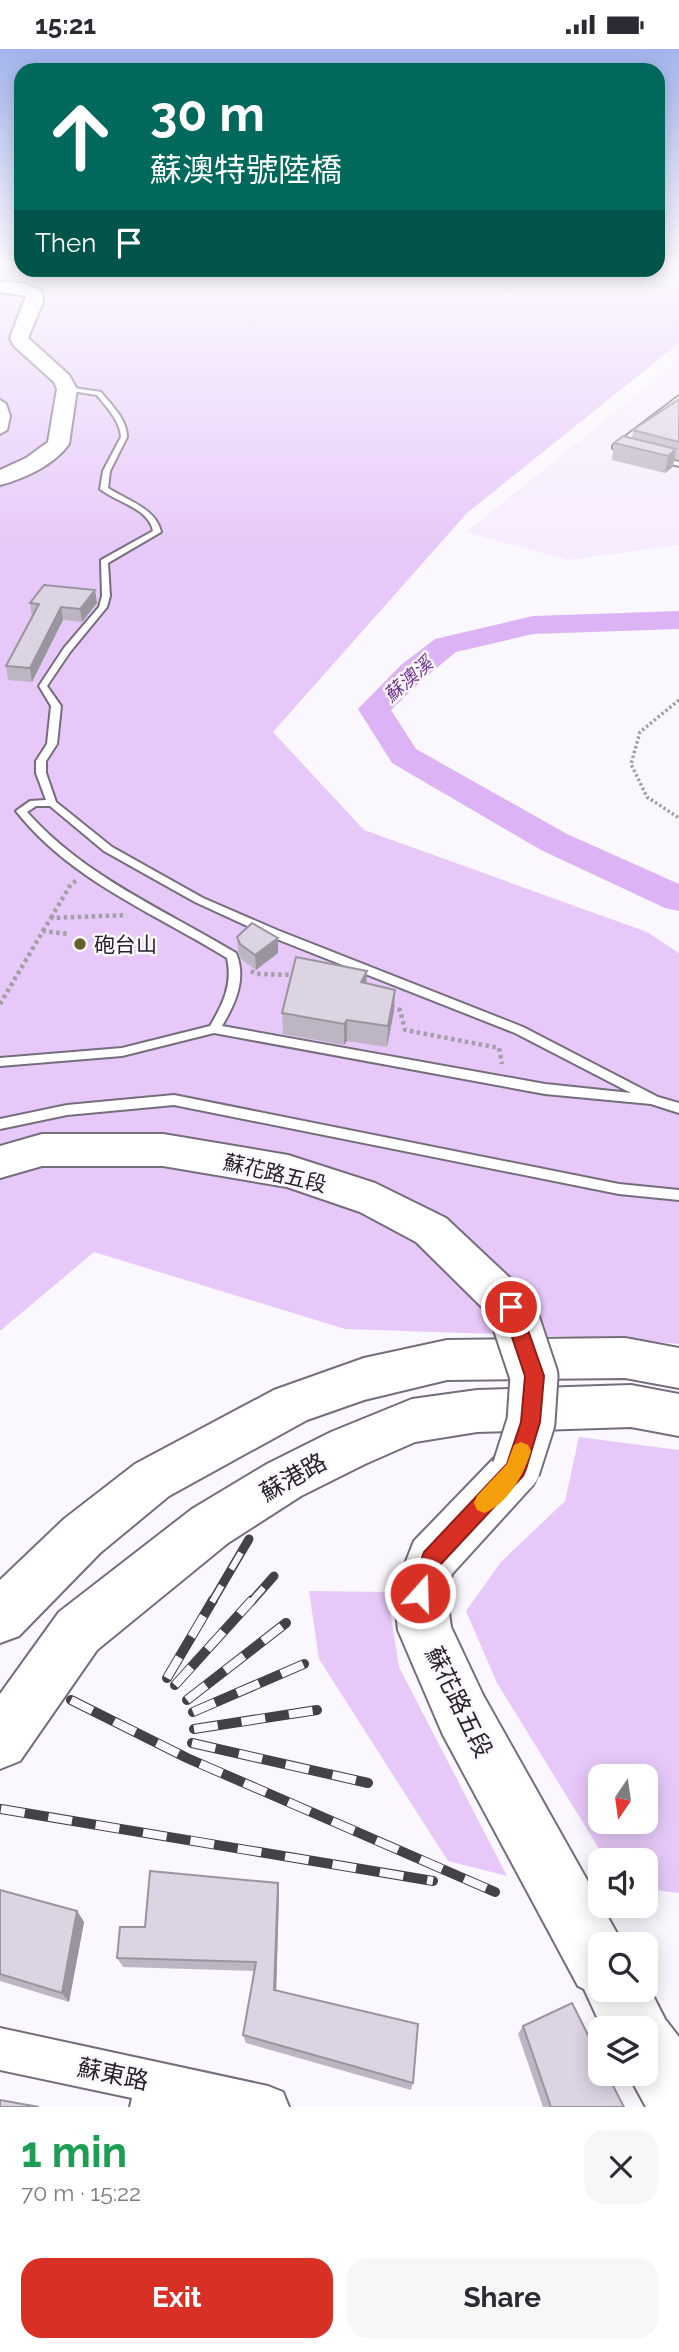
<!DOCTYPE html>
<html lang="en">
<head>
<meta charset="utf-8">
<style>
  body { margin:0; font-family:Raleway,"Noto Sans TC",sans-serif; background:#f7f7f7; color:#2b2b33; height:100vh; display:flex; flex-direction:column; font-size:26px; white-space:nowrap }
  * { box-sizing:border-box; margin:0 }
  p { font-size:23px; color:#7c7c81 }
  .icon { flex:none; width:38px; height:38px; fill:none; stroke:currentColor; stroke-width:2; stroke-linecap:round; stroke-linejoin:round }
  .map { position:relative; height:2058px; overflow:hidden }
  .side { display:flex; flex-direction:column; background:#fff; flex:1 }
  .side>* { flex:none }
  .banner { position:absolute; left:14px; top:14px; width:651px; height:214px; border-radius:21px; box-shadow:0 4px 18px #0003; background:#00695c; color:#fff; overflow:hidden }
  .needle { width:46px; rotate:193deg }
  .tools { position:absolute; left:588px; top:1715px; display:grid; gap:14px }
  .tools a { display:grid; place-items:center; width:70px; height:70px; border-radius:14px; background:#fff; box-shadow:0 4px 18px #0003; font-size:35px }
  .pin { position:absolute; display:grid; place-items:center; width:60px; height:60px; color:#fff; margin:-30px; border:4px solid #fff; border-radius:50%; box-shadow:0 2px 7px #0007 }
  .me { position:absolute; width:77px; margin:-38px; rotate:20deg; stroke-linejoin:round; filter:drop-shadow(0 0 5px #0008) }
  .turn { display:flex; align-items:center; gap:24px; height:147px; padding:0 21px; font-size:32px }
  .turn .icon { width:91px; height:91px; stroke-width:2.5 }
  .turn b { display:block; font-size:49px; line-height:60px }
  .then { display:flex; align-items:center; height:66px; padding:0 21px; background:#0003; gap:14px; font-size:26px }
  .round { display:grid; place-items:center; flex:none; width:74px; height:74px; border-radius:21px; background:#f7f7f7 }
  .headline { display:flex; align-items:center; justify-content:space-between; height:119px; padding:0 21px }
  h1 { font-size:42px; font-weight:700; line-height:52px; color:#1e9e55 }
  .cta { display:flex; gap:14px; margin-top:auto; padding:14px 21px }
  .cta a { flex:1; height:80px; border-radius:21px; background:#d93025; color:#fff; font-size:28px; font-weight:700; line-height:80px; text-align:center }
  .cta a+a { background:#f7f7f7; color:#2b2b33 }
  .status { display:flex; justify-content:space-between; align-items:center; height:49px; padding:0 35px; background:#fff; direction:ltr }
  .status svg { height:19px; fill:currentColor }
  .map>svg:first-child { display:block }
  .built { fill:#f7ecfe }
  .green { fill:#e6c9f9; fill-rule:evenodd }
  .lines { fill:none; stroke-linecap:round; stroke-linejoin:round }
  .river { fill:#dcb4f5; fill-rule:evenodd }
  .lane-casing { stroke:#766d7c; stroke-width:4 }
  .street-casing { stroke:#766d7c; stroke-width:4 }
  .primary-casing { stroke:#766d7c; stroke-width:4 }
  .path-far1 { stroke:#a39fa6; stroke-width:3.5; stroke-dasharray:2.5 2.5; stroke-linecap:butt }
  .path { stroke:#a39fa6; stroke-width:4.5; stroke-dasharray:3.5 3.5; stroke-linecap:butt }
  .lane { fill:#fff; fill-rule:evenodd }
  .street { fill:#fff; fill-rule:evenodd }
  .primary { fill:#fff; fill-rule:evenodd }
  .rail-far1-casing { stroke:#454148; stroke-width:9 }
  .rail-casing { stroke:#454148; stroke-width:10 }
  .rail-far1 { stroke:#fbf7fe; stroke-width:6; stroke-dasharray:19; stroke-linecap:butt }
  .rail { stroke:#fbf7fe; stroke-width:8; stroke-dasharray:24; stroke-linecap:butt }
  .primary-bridge-casing { stroke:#766d7c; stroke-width:51; stroke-linecap:butt }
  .primary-bridge { stroke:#fff; stroke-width:47 }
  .wall { fill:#bdb5c3 }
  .shaded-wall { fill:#9a949f }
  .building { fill:#dcd3e3; stroke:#9a949f; stroke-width:2 }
  .route { fill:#d93025; stroke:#8d1f18; stroke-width:2 }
  .slow { fill:#f59e0b }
  .poi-dot { fill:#66602c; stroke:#fbf7fe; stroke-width:2.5 }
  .labels { text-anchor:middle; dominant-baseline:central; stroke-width:5; stroke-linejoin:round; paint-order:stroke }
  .far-water-label { font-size:19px; font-style:italic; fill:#6f328f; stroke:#fbf7fe }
  .poi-label { font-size:21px; fill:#262228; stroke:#fbf7fe; text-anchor:start }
  .street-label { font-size:21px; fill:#262228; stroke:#fbf7fe }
  .near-street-label { font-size:24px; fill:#262228; stroke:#fbf7fe }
</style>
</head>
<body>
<div class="status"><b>15:21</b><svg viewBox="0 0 49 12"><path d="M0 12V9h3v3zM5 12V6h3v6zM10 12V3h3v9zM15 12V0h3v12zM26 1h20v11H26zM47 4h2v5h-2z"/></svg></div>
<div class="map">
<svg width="679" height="2058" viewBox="0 0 679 2058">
  <rect width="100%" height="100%" fill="#fbf7fe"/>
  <path class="built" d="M658,214H679V496L568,511L466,483L675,315L606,221L658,220Z"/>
  <g class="green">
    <path d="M0,214H21V220H658V214H679V294L467,464L273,683L364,781L647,883L679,904V1295L610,1289L345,1280L94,1203L0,1282Z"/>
    <path d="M579,1388L679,1401V1844L646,1840V1811H606L497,1634L466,1562L501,1513L565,1452ZM600,1727H646V1773H600Z"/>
    <path d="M309,1542L387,1543L399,1618L507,1827L448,1812L319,1610Z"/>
  </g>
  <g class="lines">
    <path class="river" d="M679,562V580L533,585L456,603L423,630L391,661L416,700L567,785L679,835V862L665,859L541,801L392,714L358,660L401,616L435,590L533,567Z"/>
    <defs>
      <g id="lane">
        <path d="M67,338L101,343C111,356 127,370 127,388L110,422L108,439C126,451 156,459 161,483L108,514L110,547L107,558L70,603L47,637L61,657L57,695L46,712V724L56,753L112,798L203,849L277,881L523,978L658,1048L679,1054V1064L651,1055L545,1045L214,984L122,1007L0,1017V1009L122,999L210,977C223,955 233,935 227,909C154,864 70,831 16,762L30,752L46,751L36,724V712L47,695L51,657L39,637L64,599L99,558L102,547L101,511L153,482C149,459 116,453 100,440L103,422L121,388C120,371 106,358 97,346L65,341V339ZM36,757H50L104,802L195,853L269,887L515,984L631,1044L545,1035L222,977C235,955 247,930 236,904C163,860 85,828 27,763Z"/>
        <path d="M679,347V352L617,399H613V397Z"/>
        <path d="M658,408L679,413V417L656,411L655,410Z"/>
        <path d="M174,1046L619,1135L679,1141V1151L619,1145L174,1056L67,1066L0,1080V1070L67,1056Z"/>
      </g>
      <g id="street">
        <path d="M0,351L6,355L10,367L7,381L0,385Z"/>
        <path d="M0,1979L268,2037L283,2043L289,2058H130L132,2049L0,2021Z"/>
      </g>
      <g id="primary">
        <path d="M0,233L21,234L41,241L43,253L28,289L69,326L77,340L69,395C54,416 24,430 0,436V421L26,409L48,393L57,340L54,333L14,297L10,289L26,247L0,243Z"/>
        <path d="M42,1085H163L288,1106L375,1134L446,1169L527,1245L533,1258L527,1271L511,1277L495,1271L416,1193L360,1163L287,1138L163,1117H42L0,1129V1097Z"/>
        <path d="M625,1289L679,1299V1339L625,1329L447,1331L364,1351L307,1371L169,1447L100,1504L19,1587L0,1594V1531L64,1470L135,1415L274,1341L364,1309L447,1291Z"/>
        <path d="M631,1336L679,1345V1387L631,1378L477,1383L415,1393L365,1415L301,1447L228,1494L97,1601L20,1712L0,1720V1645L59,1563L192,1460L267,1415L331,1383L412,1350L477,1341Z"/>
        <path d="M516,1397L533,1404L540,1420L533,1436L452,1525L446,1543L451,1578L483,1646L623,1895H600V1941H646V1933L665,1970L679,1988V2058H646L628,2025H646V1979H602L584,1940L578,1937L443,1686L398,1581L394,1543L414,1492L499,1404Z"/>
      </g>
    </defs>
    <use href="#lane" class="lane-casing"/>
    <use href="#street" class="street-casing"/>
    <use href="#primary" class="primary-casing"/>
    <path class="path-far1" d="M679,651L640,683L631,715L647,748L679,769"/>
    <g class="path">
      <path d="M51,869L71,835L76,832"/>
      <path d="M43,882L51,869L127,866"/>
      <path d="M251,922L256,925L294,926"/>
      <path d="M0,955L43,882L69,885"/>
      <path d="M391,958L400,961L405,981L499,999L502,1015"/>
    </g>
    <use href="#lane" class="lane"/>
    <use href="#street" class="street"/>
    <use href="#primary" class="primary"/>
    <defs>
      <g id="rail-far1">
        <path d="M212,1553L249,1490"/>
        <path d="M251,1553L274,1527"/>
      </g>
      <g id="rail">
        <path d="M167,1629L213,1551"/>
        <path d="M175,1636L252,1551"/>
        <path d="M71,1651L187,1709L495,1843"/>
        <path d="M187,1651L286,1574"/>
        <path d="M193,1663L304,1615"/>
        <path d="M194,1680L317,1661"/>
        <path d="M192,1694L368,1734"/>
        <path d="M1,1760L433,1832"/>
      </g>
    </defs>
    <use href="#rail-far1" class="rail-far1-casing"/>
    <use href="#rail" class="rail-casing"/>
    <use href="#rail-far1" class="rail-far1"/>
    <use href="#rail" class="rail"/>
    <defs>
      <path id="primary-bridge" d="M511,1258L534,1327L531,1373L516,1420"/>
    </defs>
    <use href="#primary-bridge" class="primary-bridge-casing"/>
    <use href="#primary-bridge" class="primary-bridge"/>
  </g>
  <g class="wall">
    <path d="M679,350V411L674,410L673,418L665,424L612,411L614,394L632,390L633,381Z"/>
    <path d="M95,541L97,554L82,573L63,571L32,633L8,631L6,617L32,567L30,554Z"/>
    <path d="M237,888L278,889V904L256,921L241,910L238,902Z"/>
    <path d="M367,922L366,934L394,962L387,998L347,992L344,996L283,985L282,964Z"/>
    <path d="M278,1834L279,1845L276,1942L413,2034L411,2041L246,1994L243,1986L255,1922L123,1918L117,1909L145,1878Z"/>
    <path d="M0,1841L77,1862L84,1873L69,1953L0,1932Z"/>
    <path d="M523,1977L624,2058H543L518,1985Z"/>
  </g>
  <g class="shaded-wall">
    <path d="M676,400L673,418L665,424L668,407Z"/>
    <path d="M95,541L97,554L82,573L80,560Z"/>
    <path d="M61,558L63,571L32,633L30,619Z"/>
    <path d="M278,889V904L256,921L255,906Z"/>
    <path d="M367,922L366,943L361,933Z"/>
    <path d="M395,941L394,962L387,998L388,977Z"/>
    <path d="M347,971V992L344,996V975Z"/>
    <path d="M278,1834L279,1845L276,1950L274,1941Z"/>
    <path d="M77,1862L84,1873L69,1953L62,1944Z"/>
  </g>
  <g class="building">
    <path d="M679,350V393L633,381Z"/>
    <path d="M623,387L676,400L668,407L614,394Z"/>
    <path d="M44,536L95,541L80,560L61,558L30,619L6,617L39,555L30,554Z"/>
    <path d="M252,874L278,889L255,906L240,895L237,888Z"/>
    <path d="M296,908L367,922L361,933L395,941L388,977L347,971L344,975L282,964Z"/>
    <path d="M150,1822L278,1834L274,1941L418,1975L413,2034L243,1986L256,1913L117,1909L120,1878H145Z"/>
    <path d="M0,1841L77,1862L62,1944L0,1925Z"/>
    <path d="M572,1954L600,2010V2025H607L624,2058H551L523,1977Z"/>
    <path d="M0,2051L39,2058H0Z"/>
  </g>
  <linearGradient id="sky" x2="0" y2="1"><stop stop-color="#a3b4ed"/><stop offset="0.43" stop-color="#fdfbff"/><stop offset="1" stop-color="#fdfbff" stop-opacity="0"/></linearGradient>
  <rect width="679" height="502" fill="url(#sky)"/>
  <path class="route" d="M511,1250L518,1252L520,1258L544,1327L540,1373L526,1420L523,1427L440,1516L428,1551L420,1554L412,1551L409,1544L424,1503L507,1415L521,1373L525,1327L502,1258L505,1252Z"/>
  <path class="slow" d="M521,1393L528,1396L531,1402C524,1425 508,1455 484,1464L477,1461L474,1454L477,1447L507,1415L514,1396Z"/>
  <circle class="poi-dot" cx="80" cy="895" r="7"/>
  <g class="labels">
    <g class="far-water-label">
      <text transform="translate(408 630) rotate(-41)">蘇澳溪</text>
    </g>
    <g class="poi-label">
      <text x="94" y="895">砲台山</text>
    </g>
    <g class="street-label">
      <text transform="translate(275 1124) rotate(13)">蘇花路五段</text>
    </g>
    <g class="near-street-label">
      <text transform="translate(293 1428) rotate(-29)">蘇港路</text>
      <text transform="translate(459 1653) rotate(64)">蘇花路五段</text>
      <text transform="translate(113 2025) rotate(12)">蘇東路</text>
    </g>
  </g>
</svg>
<div class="tools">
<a><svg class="needle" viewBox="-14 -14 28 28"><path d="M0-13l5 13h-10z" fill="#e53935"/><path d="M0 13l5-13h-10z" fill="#7c7c81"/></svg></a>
<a><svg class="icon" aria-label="sound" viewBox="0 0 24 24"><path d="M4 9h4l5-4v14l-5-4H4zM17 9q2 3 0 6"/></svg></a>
<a><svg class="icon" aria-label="search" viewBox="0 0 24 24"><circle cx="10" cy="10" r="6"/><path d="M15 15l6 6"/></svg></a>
<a><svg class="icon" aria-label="layers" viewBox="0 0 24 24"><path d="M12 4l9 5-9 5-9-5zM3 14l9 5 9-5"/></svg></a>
</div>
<div class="pin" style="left:511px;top:1258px;background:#d93025"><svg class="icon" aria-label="arrive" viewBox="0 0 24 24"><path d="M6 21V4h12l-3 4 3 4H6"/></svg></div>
<svg class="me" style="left:420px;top:1544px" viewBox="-20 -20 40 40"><circle r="17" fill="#d93025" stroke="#fff" stroke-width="3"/><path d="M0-11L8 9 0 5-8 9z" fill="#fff"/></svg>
<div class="banner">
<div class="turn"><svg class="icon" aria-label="ahead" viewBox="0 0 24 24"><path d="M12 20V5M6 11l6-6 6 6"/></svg><div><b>30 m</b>蘇澳特號陸橋</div></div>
<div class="then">Then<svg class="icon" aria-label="arrive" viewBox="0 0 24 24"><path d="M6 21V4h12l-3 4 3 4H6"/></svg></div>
</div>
</div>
<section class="side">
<div class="headline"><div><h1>1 min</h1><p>70 m · 15:22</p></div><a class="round"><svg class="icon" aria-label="close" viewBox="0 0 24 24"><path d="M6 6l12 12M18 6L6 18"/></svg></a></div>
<div class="cta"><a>Exit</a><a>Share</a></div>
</section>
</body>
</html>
